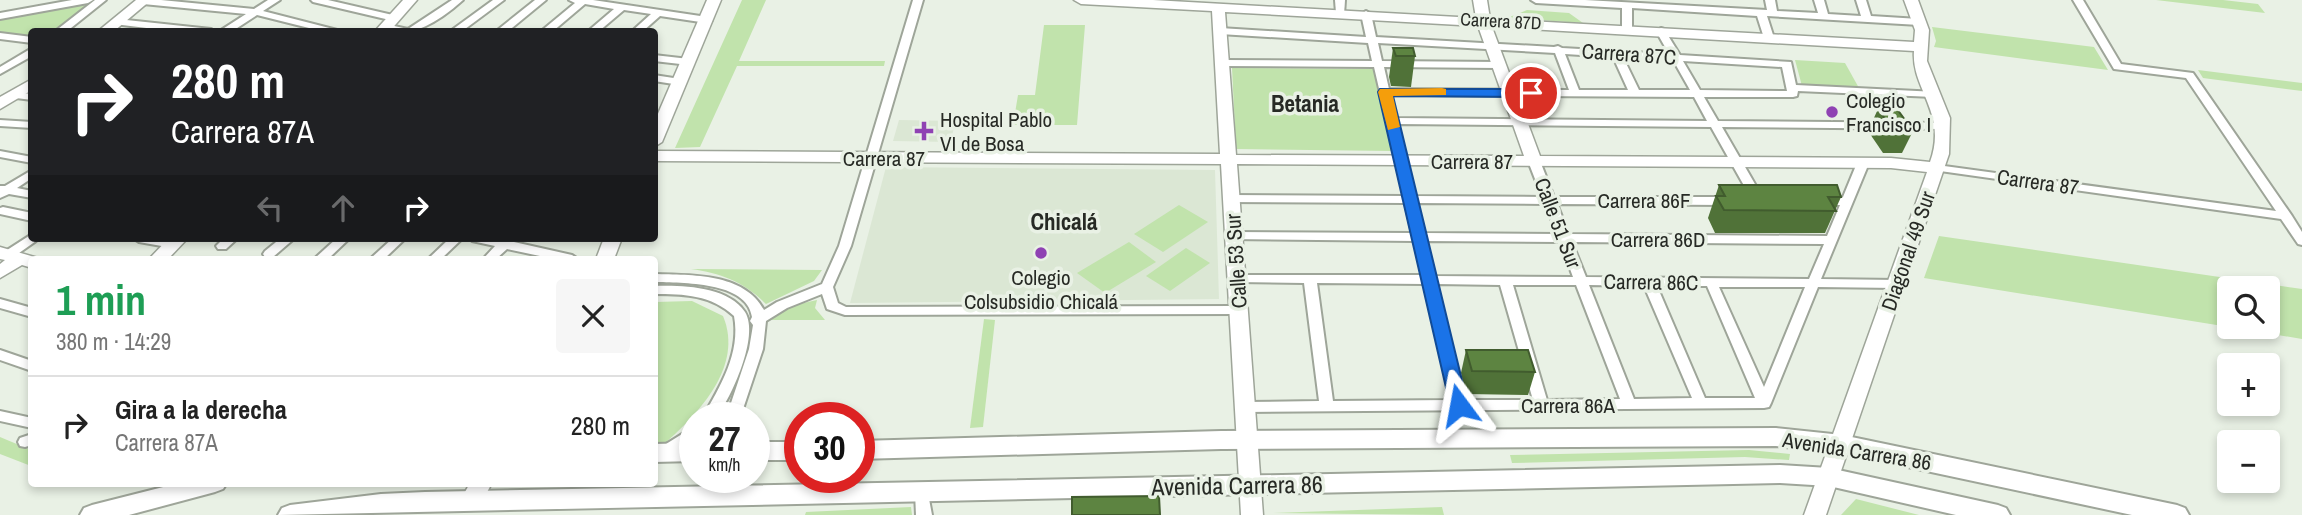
<!DOCTYPE html>
<html lang="es">
<head>
<meta charset="utf-8">
<style>
  body { margin:0; font-family:"Archivo Narrow",sans-serif; background:#f6f6f6; color:#222; height:100vh; display:flex; flex-direction:column; font-size:26px; white-space:nowrap }
  * { box-sizing:border-box; margin:0 }
  p { font-size:23px; color:#767676 }
  .icon { flex:none; width:38px; height:38px; fill:none; stroke:currentColor; stroke-width:2; stroke-linecap:round; stroke-linejoin:round }
  .map { position:relative; flex:1; overflow:hidden }
  .sheet { position:absolute; left:28px; top:256px; width:630px; height:231px; display:flex; flex-direction:column; background:#fff; border-radius:7px; box-shadow:0 4px 10px #0003 }
  .sheet>* { flex:none }
  .banner { position:absolute; left:28px; top:28px; width:630px; height:214px; border-radius:7px; box-shadow:0 4px 10px #0003; background:#202124; color:#fff; overflow:hidden }
  .tools { position:absolute; left:2217px; top:276px; display:grid; gap:14px }
  .tools a { display:grid; place-items:center; width:63px; height:63px; border-radius:7px; background:#fff; box-shadow:0 4px 10px #0003; font-size:35px }
  .speed { position:absolute; left:679px; top:402px; display:flex; gap:14px; font-size:35px; font-weight:700; text-align:center }
  .speed>* { display:grid; place-content:center; width:91px; height:91px; border-radius:50%; background:#fff; box-shadow:0 4px 10px #0003; line-height:1 }
  .speed small { font-size:18px; font-weight:400 }
  .speed .limit { border:10px solid #d22; background:#fff; color:#111 }
  .pin { position:absolute; display:grid; place-items:center; width:60px; height:60px; color:#fff; margin:-30px; border:4px solid #fff; border-radius:50%; box-shadow:0 2px 7px #0007 }
  .me { position:absolute; width:77px; margin:-38px; rotate:347deg; stroke-linejoin:round; filter:drop-shadow(0 0 5px #0008) }
  .turn { display:flex; align-items:center; gap:24px; height:147px; padding:0 28px; font-size:32px }
  .turn .icon { width:91px; height:91px; stroke-width:2.5 }
  .turn b { display:block; font-size:49px; line-height:60px }
  .lanes { display:flex; align-items:center; height:66px; padding:0 28px; background:#0003; justify-content:center; gap:35px; direction:ltr }
  .lanes .off { opacity:.35 }
  .round { display:grid; place-items:center; flex:none; width:74px; height:74px; border-radius:7px; background:#f6f6f6 }
  .headline { display:flex; align-items:center; justify-content:space-between; height:119px; padding:0 28px }
  h1 { font-size:42px; font-weight:700; line-height:52px; color:#1e9e55 }
  ul { padding:0; list-style:none }
  li { display:flex; align-items:center; gap:21px; height:98px; padding:0 28px; border-top:2px solid #e0e0e0 }
  li div { flex:1 }
  li b { display:block; font-size:26px }
  li em { font-style:normal }
  .map>svg:first-child { display:block }
  .built { fill:#dbe7d4 }
  .green { fill:#c1e3ac }
  .lines { fill:none; stroke-linecap:round; stroke-linejoin:round }
  .street-casing { stroke:#9ea599; stroke-width:4 }
  .secondary-casing { stroke:#9ea599; stroke-width:3 }
  .primary-casing { stroke:#9ea599; stroke-width:4 }
  .street { fill:#fff; fill-rule:evenodd }
  .secondary { fill:#fff; fill-rule:evenodd }
  .primary { fill:#fff; fill-rule:evenodd }
  .wall { fill:#507238 }
  .building { fill:#5d8441; stroke:#415c2e; stroke-width:2 }
  .route { fill:#1a73e8; stroke:#114b97; stroke-width:2 }
  .slow { fill:#f59e0b }
  .poi-dot { fill:#8f42b3; stroke:#e9f1e5; stroke-width:2.5 }
  .labels { text-anchor:middle; dominant-baseline:central; stroke-width:7; stroke-linejoin:round; paint-order:stroke }
  .far-street-label { font-size:18px; fill:#272a25; stroke:#e9f1e5 }
  .street-label { font-size:21px; fill:#272a25; stroke:#e9f1e5 }
  .poi-label { font-size:21px; fill:#272a25; stroke:#e9f1e5; text-anchor:start }
  .neighbourhood-label { font-size:23px; font-weight:bold; fill:#272a25; stroke:#e9f1e5 }
  .near-street-label { font-size:24px; fill:#272a25; stroke:#e9f1e5 }
</style>
</head>
<body>
<div class="map">
<svg width="2302" height="515" viewBox="0 0 2302 515">
  <rect width="100%" height="100%" fill="#e9f1e5"/>
  <g class="built">
    <path d="M899,120L955,121L951,142L893,141Z"/>
    <path d="M886,167L1215,170L1219,299L850,303Z"/>
  </g>
  <g class="green">
    <path d="M742,0H766L739,61H885L884,66H737L700,147L675,148Z"/>
    <path d="M2156,0H2223L2258,4L2265,13Z"/>
    <path d="M96,1L57,31L32,32L31,38L0,34V19Z"/>
    <path d="M1527,10L1569,13L1583,23L1507,18Z"/>
    <path d="M1044,25H1085L1077,125H1013L1018,95H1035Z"/>
    <path d="M1932,27L2094,47L2108,70L1934,47L1936,41Z"/>
    <path d="M1795,60L1845,63L1859,88L1802,86Z"/>
    <path d="M1232,68L1374,69L1392,151L1236,149Z"/>
    <path d="M2198,70L2302,83V91L2203,78Z"/>
    <path d="M1179,205L1208,222L1163,252L1134,234Z"/>
    <path d="M1939,236L2302,289V339L2231,327H2268V289H2230L2229,327L1924,278Z"/>
    <path d="M1129,242L1156,262L1105,293L1077,273Z"/>
    <path d="M1186,248L1210,263L1170,291L1146,276Z"/>
    <path d="M691,269L822,270L814,281L766,304C744,282 721,273 691,269Z"/>
    <path d="M817,300L815,308L825,320H771L790,306Z"/>
    <path d="M692,301L723,316C744,366 699,413 665,443H655V302Z"/>
    <path d="M984,319L995,320L983,427L970,428Z"/>
    <path d="M0,437L31,450V466L0,454Z"/>
    <path d="M1749,450L1790,454L1789,460L1745,457L1512,463L1510,455Z"/>
    <path d="M1856,499L1919,515H1841Z"/>
    <path d="M911,507L912,515H805L806,512Z"/>
    <path d="M1442,507L1444,515L1273,513Z"/>
  </g>
  <g class="lines">
    <defs>
      <g id="street">
        <path d="M72,0H93L88,3L0,19V13Z"/>
        <path d="M95,0H106L66,32H54Z"/>
        <path d="M139,0H161L254,9L268,0H280L263,11L345,32H325L257,15L231,32H218L246,14L143,4L140,3Z"/>
        <path d="M311,0H328L397,16L399,18L394,21L313,2Z"/>
        <path d="M452,0H463C442,19 407,44 380,27L385,24L408,29Z"/>
        <path d="M493,0H504L461,32H449Z"/>
        <path d="M535,0H546L507,32H495Z"/>
        <path d="M569,0H593L707,17L712,20L707,23L660,16L642,32H631L651,14L624,10L598,32H587L614,9L585,4L552,32H540L575,3Z"/>
        <path d="M913,0H923L851,246L833,287L838,303L846,307L1239,306L1245,310L1239,314L845,315L827,309L822,294L787,308L766,321L763,349L740,418H726L749,349L753,325L750,321L752,317C747,281 682,283 654,282V274C692,275 744,273 764,310L777,302L822,284L839,246Z"/>
        <path d="M1335,0H1345L1344,15L1341,16L1336,13Z"/>
        <path d="M1531,0H1585L1767,10L1765,0H1775L1777,11L1818,13L1814,0H1824L1828,14L1861,16L1856,0H1866L1871,16L1919,19L1924,22L1919,25L1767,16L1774,38L1769,41L1764,38L1757,16L1632,8V29L1627,32L1622,29V8L1536,3Z"/>
        <path d="M2073,0H2083L2121,64L2193,73L2292,216L2302,232V245L2298,244L2281,219L1933,170L1931,168L1933,166L1937,165L2276,211L2186,78L2114,69Z"/>
        <path d="M1366,11L1371,14L1376,37L1554,47L1558,46L1562,48L1669,54L1656,31L1661,28L1664,29L1680,55L1791,62L1796,85L1937,92L1938,94L1933,97L1798,91L1797,96L1793,97H1704L1718,121L1944,123L1949,126L1944,129L1722,127L1763,198L1757,202L1751,198L1711,127L1398,124L1415,196L1542,197L1528,161L1534,158L1540,161L1554,197H1727L1733,201L1727,205L1557,204L1569,234L1827,236L1840,205H1823L1817,201L1823,197H1843L1857,163L1859,161H1867L1869,163L1821,279L1897,280L1903,284L1897,288L1818,287L1771,403L1769,407L1764,408L1245,412L1240,411L1238,407L1240,403L1245,402L1319,401L1304,283L1237,282L1233,281L1231,278L1233,275H1422L1414,241L1230,239L1228,236L1234,232L1412,233L1405,203L1227,202L1225,199L1231,195L1404,196L1374,67L1222,66L1217,63L1222,60L1372,61L1368,43L1220,34L1215,31L1220,28L1366,37L1361,14ZM1378,43L1555,53L1569,90L1389,89L1384,67L1499,68L1504,65L1499,62L1382,61ZM1565,54L1613,57L1628,90H1579ZM1623,57L1673,60L1690,90H1639ZM1683,61L1782,67L1787,91L1700,90ZM1391,95L1694,97L1707,121L1396,118ZM1417,203L1545,204L1557,234L1424,233ZM1426,241L1560,242L1573,277L1434,276ZM1572,242L1824,244L1809,279L1586,277ZM1317,283L1424,284L1451,400L1333,401ZM1436,284L1500,285L1533,400H1465ZM1513,285H1576L1620,399L1547,400ZM1589,285L1644,286L1692,398L1634,399ZM1657,286H1707L1755,398H1705ZM1719,287H1805L1764,387Z"/>
        <path d="M117,19L211,29L216,32H179L114,24L112,22Z"/>
        <path d="M0,33L32,37V43L0,39Z"/>
        <path d="M32,48V56L0,74V67Z"/>
        <path d="M654,55L689,59L694,62L689,65L654,61Z"/>
        <path d="M654,75L680,79L685,82L680,85L654,81Z"/>
        <path d="M12,92L32,94V100L8,97L7,95Z"/>
        <path d="M0,120L32,122V128L0,126Z"/>
        <path d="M0,151L32,157V163L0,157Z"/>
        <path d="M32,170V178L17,188L32,191V198L9,194L0,198V186H5Z"/>
        <path d="M3,207L32,213V221L0,214V208Z"/>
        <path d="M32,234V238H38L36,241L12,258H4L2,255L4,252Z"/>
        <path d="M133,238H161L177,241L179,244L173,248L139,242Z"/>
        <path d="M224,238H238L226,249H218L216,246Z"/>
        <path d="M281,238H295L273,257H265L263,254L265,251Z"/>
        <path d="M337,238H350L328,259H314Z"/>
        <path d="M393,238H406L384,259H370Z"/>
        <path d="M450,238H463L441,259H428Z"/>
        <path d="M470,238L502,240L514,238V242L572,255L578,259H554L507,249L496,259H483L495,246L472,241Z"/>
        <path d="M654,286C681,285 728,286 745,312C760,336 731,398 716,418H702C720,387 741,353 734,316C711,295 685,294 654,294Z"/>
        <path d="M0,299L32,308V317L0,308Z"/>
        <path d="M0,350L32,361V371L0,360Z"/>
        <path d="M0,411L32,418V428L0,421Z"/>
        <path d="M695,426V438L668,457L663,459L658,457L656,453L658,449Z"/>
        <path d="M32,434V445L25,447L20,446L18,442L20,438Z"/>
        <path d="M922,486L927,488L932,515H916L915,492L917,488Z"/>
      </g>
      <g id="secondary">
        <path d="M136,0H151L113,32H97Z"/>
        <path d="M403,0H417L389,32H374Z"/>
        <path d="M707,0H721L662,142L654,147V123Z"/>
        <path d="M1074,0H1153L1476,18L1473,0H1487L1490,19L1914,42L1915,30L1904,0H1918L1929,30L1927,61L1950,118L1949,154L1826,515H1804L1927,172L1891,168L1237,164L1263,515H1241L1221,164L654,161V151L1220,154L1212,11L1081,4ZM1225,12L1478,26L1524,156L1236,155ZM1492,27L1914,51C1911,89 1948,113 1930,162L1891,158L1540,156Z"/>
        <path d="M32,79V90L0,109V97Z"/>
        <path d="M169,238H188L168,259H149Z"/>
        <path d="M604,238H622L614,259H596Z"/>
        <path d="M0,247L38,258L39,259H32V268L22,265L0,278V264L5,260L0,259Z"/>
        <path d="M470,483H492L479,507L471,510L463,507L460,501Z"/>
      </g>
      <g id="primary">
        <path d="M1776,428L1842,435L2177,505L2185,508L2189,515H2132L1842,453L1776,446L1221,449L859,459V441L1221,431Z"/>
        <rect x="754" y="442" width="46" height="18"/>
        <path d="M695,443V461L654,462V444Z"/>
        <path d="M1780,465L1829,468L1998,505L2006,508L2010,515H1956L1829,486L1780,483L278,515L282,508L290,505L381,494L425,492Z"/>
        <path d="M179,483H227L223,489L215,492L129,515H80L84,508L92,505Z"/>
      </g>
    </defs>
    <use href="#street" class="street-casing"/>
    <use href="#secondary" class="secondary-casing"/>
    <use href="#primary" class="primary-casing"/>
    <use href="#street" class="street"/>
    <use href="#secondary" class="secondary"/>
    <use href="#primary" class="primary"/>
  </g>
  <g class="wall">
    <path d="M1393,48L1415,56L1411,87L1391,86L1389,77Z"/>
    <path d="M1878,109L1913,131L1902,153H1883L1868,131Z"/>
    <path d="M1719,185L1841,197L1825,233H1715L1708,218Z"/>
    <path d="M1466,350L1535,372L1528,395L1466,394L1461,373Z"/>
  </g>
  <g class="building">
    <path d="M1393,48H1413L1415,56H1396Z"/>
    <path d="M1878,109H1897L1913,131H1894Z"/>
    <path d="M1719,185H1837L1841,197H1828L1836,211L1724,210L1716,196H1725Z"/>
    <path d="M1466,350H1528L1535,372L1472,371Z"/>
    <path d="M1159,496L1160,515H1072V497Z"/>
  </g>
  <path class="route" d="M1380,89H1531L1538,93L1531,97L1393,96L1468,405L1459,412L1450,405L1378,92Z"/>
  <path class="slow" d="M1442,88L1446,89V95L1393,96L1400,127L1388,130L1378,92L1380,89Z"/>
  <g class="poi-dot">
    <circle cx="1832" cy="112" r="7"/>
    <path d="M920.5 120.5h7v7h7v7h-7v7h-7v-7h-7v-7h7z"/>
    <circle cx="1041" cy="253" r="7"/>
  </g>
  <g class="labels">
    <g class="far-street-label">
      <text transform="translate(1501 21) rotate(3)">Carrera 87D</text>
    </g>
    <g class="street-label">
      <text transform="translate(1629 54) rotate(4)">Carrera 87C</text>
      <text x="884" y="158">Carrera 87</text>
      <text x="1472" y="161">Carrera 87</text>
      <text transform="translate(2038 182) rotate(8)">Carrera 87</text>
      <text x="1644" y="200">Carrera 86F</text>
      <text transform="translate(1558 223) rotate(69)">Calle 51 Sur</text>
      <text x="1658" y="239">Carrera 86D</text>
      <text transform="translate(1908 251) rotate(-71)">Diagonal 49 Sur</text>
      <text transform="translate(1236 261) rotate(-94)">Calle 53 Sur</text>
      <text transform="translate(1651 282) rotate(1)">Carrera 86C</text>
      <text x="1568" y="405">Carrera 86A</text>
      <text transform="translate(1857 451) rotate(9)">Avenida Carrera 86</text>
    </g>
    <g class="poi-label">
      <text x="1846" y="100">Colegio<tspan x="1846" dy="24">Francisco I</tspan></text>
      <text x="940" y="119">Hospital Pablo<tspan x="940" dy="24">VI de Bosa</tspan></text>
      <text x="1041" y="277" text-anchor="middle">Colegio<tspan x="1041" dy="24">Colsubsidio Chicalá</tspan></text>
    </g>
    <g class="neighbourhood-label">
      <text x="1305" y="103">Betania</text>
      <text x="1064" y="221">Chicalá</text>
    </g>
    <g class="near-street-label">
      <text transform="translate(1237 485) rotate(-1)">Avenida Carrera 86</text>
    </g>
  </g>
</svg>
<div class="tools">
<a><svg class="icon" aria-label="search" viewBox="0 0 24 24"><circle cx="10" cy="10" r="6"/><path d="M15 15l6 6"/></svg></a>
<a>+</a>
<a>−</a>
</div>
<div class="speed"><div>27<small>km/h</small></div><div class="limit">30</div></div>
<div class="pin" style="left:1531px;top:93px;background:#d93025"><svg class="icon" aria-label="arrive" viewBox="0 0 24 24"><path d="M6 21V4h12l-3 4 3 4H6"/></svg></div>
<svg class="me" style="left:1459px;top:405px" viewBox="-20 -20 40 40"><path d="M0-17L14 15 0 8-14 15z" fill="#1a73e8" stroke="#fff" stroke-width="4"/></svg>
<div class="banner">
<div class="turn"><svg class="icon" aria-label="right" viewBox="0 0 24 24"><path d="M7 20v-9h11M14 6l5 5-5 5"/></svg><div><b>280 m</b>Carrera 87A</div></div>
<div class="lanes"><svg class="icon off" aria-label="left" viewBox="0 0 24 24"><path d="M17 20v-9H6M10 6l-5 5 5 5"/></svg><svg class="icon off" aria-label="ahead" viewBox="0 0 24 24"><path d="M12 20V5M6 11l6-6 6 6"/></svg><svg class="icon" aria-label="right" viewBox="0 0 24 24"><path d="M7 20v-9h11M14 6l5 5-5 5"/></svg></div>
</div>
<section class="sheet">
<div class="headline"><div><h1>1 min</h1><p>380 m · 14:29</p></div><a class="round"><svg class="icon" aria-label="close" viewBox="0 0 24 24"><path d="M6 6l12 12M18 6L6 18"/></svg></a></div>
<ul>
<li><svg class="icon" aria-label="right" viewBox="0 0 24 24"><path d="M7 20v-9h11M14 6l5 5-5 5"/></svg><div><b>Gira a la derecha</b><p>Carrera 87A</p></div><em>280 m</em></li>
</ul>
</section>
</div>
</body>
</html>
